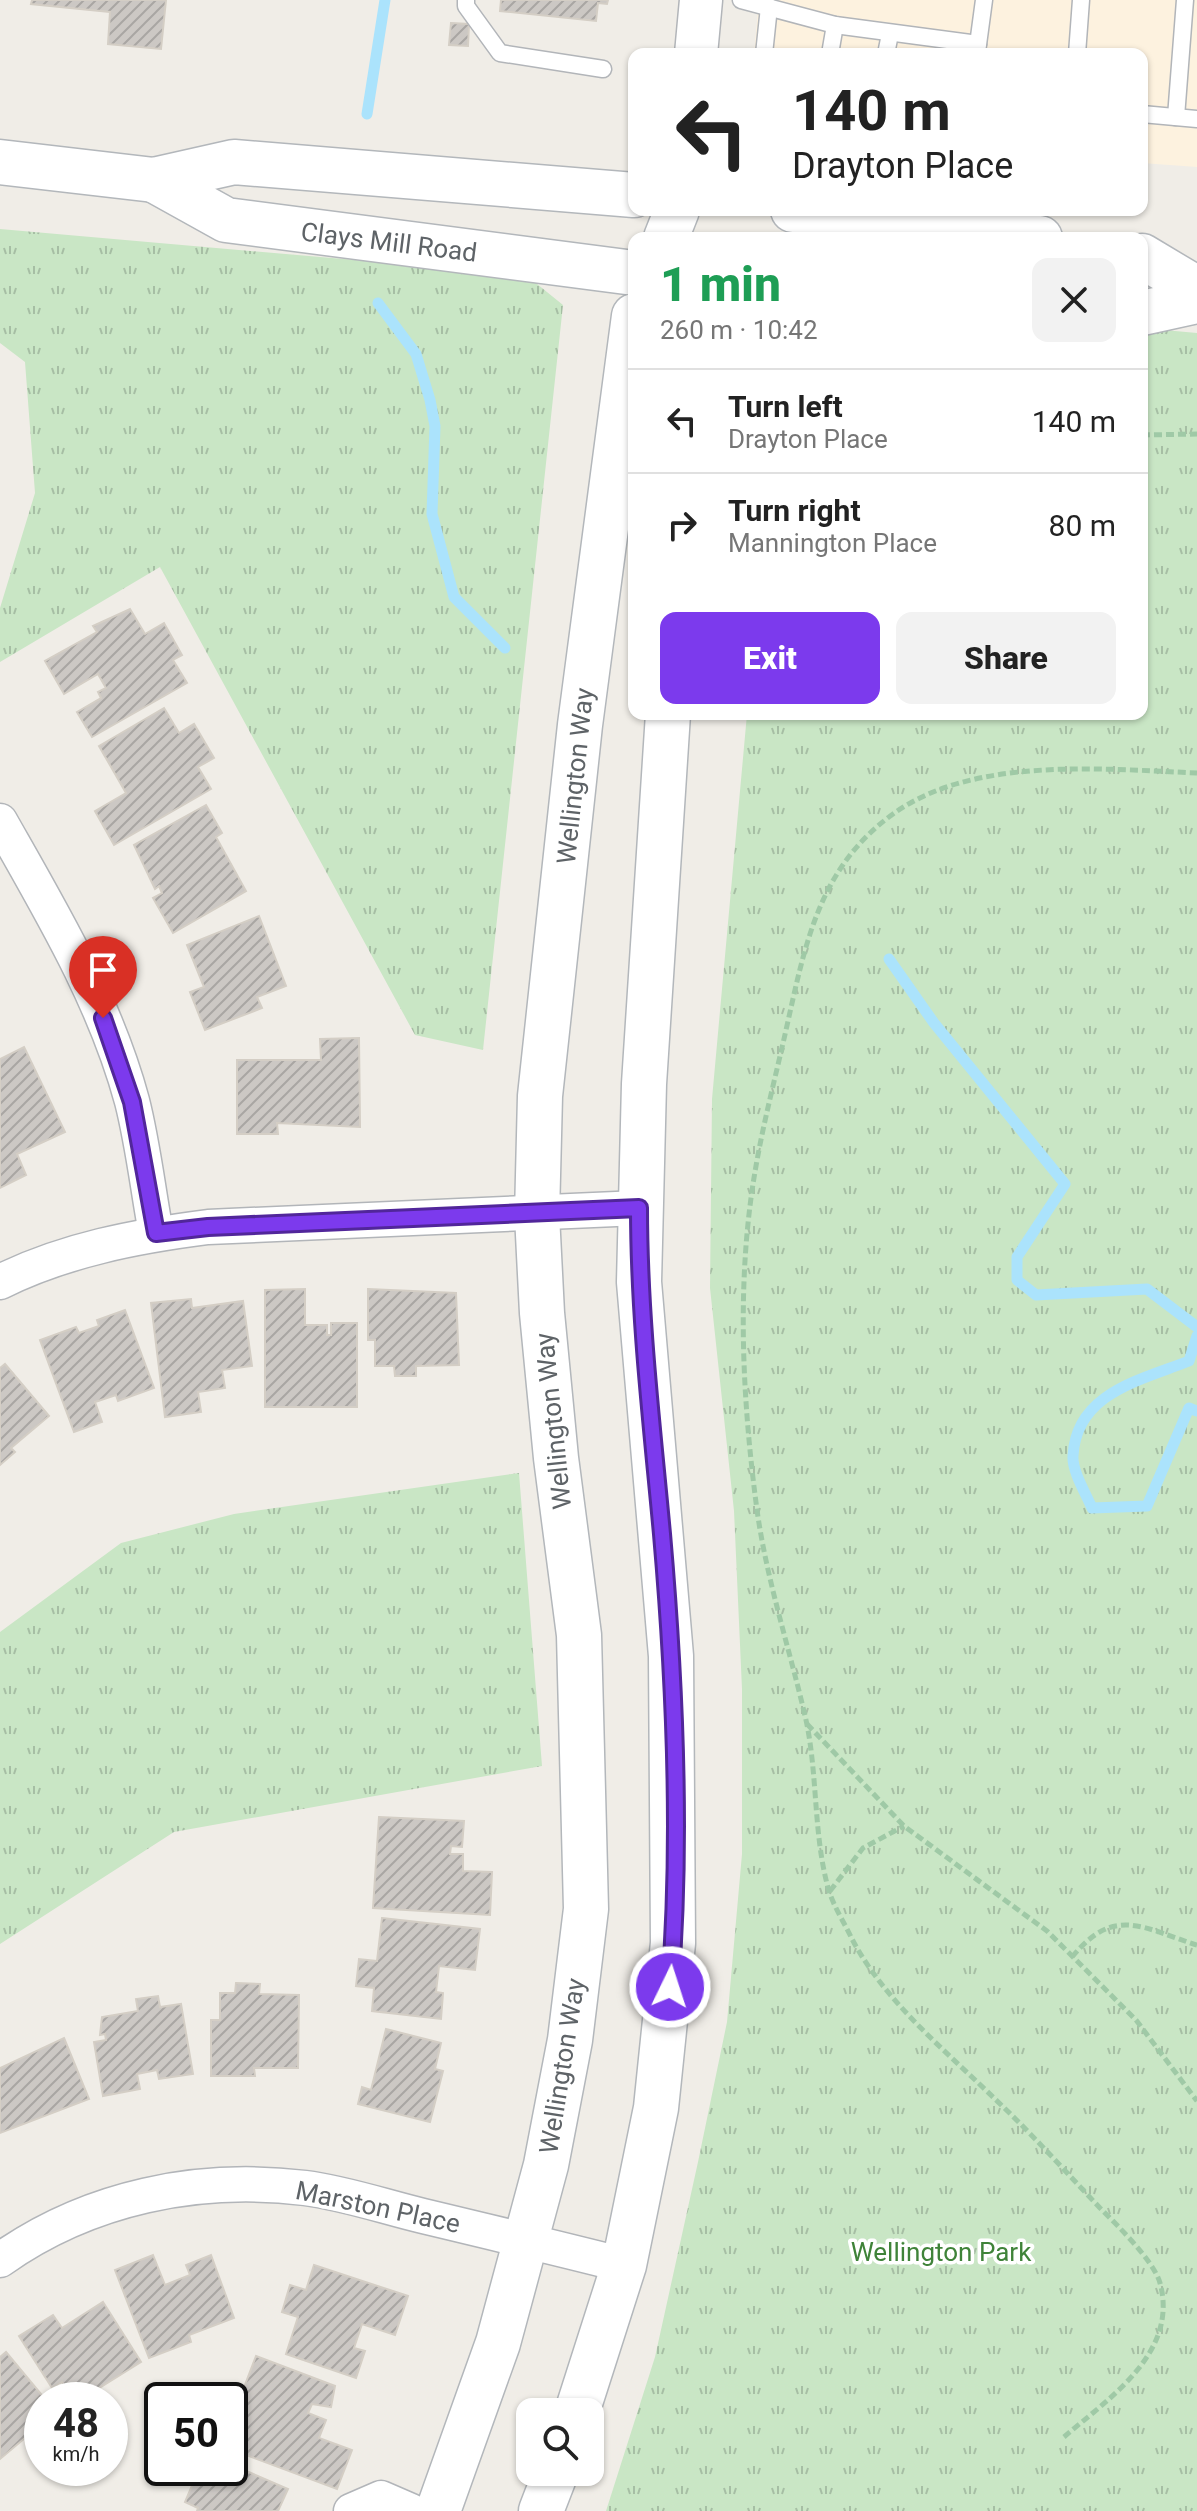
<!DOCTYPE html>
<html lang="en">
<head>
<meta charset="utf-8">
<style>
  body { margin:0; font-family:Roboto,sans-serif; background:#f2f2f2; color:#222; height:100vh; display:flex; flex-direction:column; font-size:30px; white-space:nowrap }
  * { box-sizing:border-box; margin:0 }
  p { font-size:26px; color:#767676 }
  .icon { flex:none; width:44px; height:44px; fill:none; stroke:currentColor; stroke-width:2; stroke-linecap:round; stroke-linejoin:round }
  .map { position:relative; flex:1; overflow:hidden }
  .details { position:absolute; left:628px; top:232px; width:520px; height:488px; display:flex; flex-direction:column; background:#fff; border-radius:16px; box-shadow:0 2px 6px #0004 }
  .details>* { flex:none }
  .guide { position:absolute; left:628px; top:48px; width:520px; height:168px; border-radius:16px; box-shadow:0 2px 6px #0004; background:#fff; color:#222; overflow:hidden }
  .controls { position:absolute; left:516px; top:2398px; display:grid; gap:16px }
  .controls a { display:grid; place-items:center; width:88px; height:88px; border-radius:16px; background:#fff; box-shadow:0 2px 6px #0004; font-size:40px }
  .speed { position:absolute; left:24px; top:2382px; display:flex; gap:16px; font-size:40px; font-weight:700; text-align:center }
  .speed>* { display:grid; place-content:center; width:104px; height:104px; border-radius:50%; background:#fff; box-shadow:0 2px 6px #0004; line-height:1 }
  .speed small { font-size:20px; font-weight:400 }
  .speed .limit { border:4px solid #111; border-radius:12px; background:#fff; color:#111 }
  .pin { position:absolute; display:grid; place-items:center; width:68px; height:68px; color:#fff; margin:-82px -34px; border-radius:50% 50% 50% 0; rotate:-45deg; box-shadow:0 0 8px #0007 }
  .pin .icon { rotate:45deg }
  .me { position:absolute; width:88px; margin:-44px; rotate:4deg; stroke-linejoin:round; filter:drop-shadow(0 0 6px #0008) }
  .turn { display:flex; align-items:center; gap:28px; height:168px; padding:0 32px; font-size:36px }
  .turn .icon { width:104px; height:104px; stroke-width:2.5 }
  .turn b { display:block; font-size:56px; line-height:68px }
  .round { display:grid; place-items:center; flex:none; width:84px; height:84px; border-radius:16px; background:#f2f2f2 }
  .headline { display:flex; align-items:center; justify-content:space-between; height:136px; padding:0 32px }
  h1 { font-size:48px; font-weight:800; line-height:60px; color:#1e9e55 }
  .cta { display:flex; gap:16px; margin-top:auto; padding:16px 32px }
  .cta a { flex:1; height:92px; border-radius:16px; background:#7c3aed; color:#fff; font-size:32px; font-weight:800; line-height:92px; text-align:center }
  .cta a+a { background:#f2f2f2; color:#222 }
  ul { padding:0; list-style:none }
  li { display:flex; align-items:center; gap:24px; height:104px; padding:0 32px; border-top:2px solid #e0e0e0 }
  li div { flex:1 }
  li b { display:block; font-size:30px }
  li em { font-style:normal }
  .map>svg:first-child { display:block }
  .commercial { fill:#fdf2df }
  .grass { fill:url(#grass-tufts) }
  .lines { fill:none; stroke-linecap:round; stroke-linejoin:round }
  .stream { stroke:#abe3fc; stroke-width:11 }
  .building { fill:url(#building-hatch); stroke:#d4cec5; stroke-width:2 }
  .service-casing { stroke:#b2b5b9; stroke-width:19 }
  .minor-casing { stroke:#b2b5b9; stroke-width:37 }
  .tertiary-casing { stroke:#b2b5b9; stroke-width:45 }
  .secondary-casing { stroke:#b3b7bb; stroke-width:47 }
  .path { stroke:#9fc9a6; stroke-width:5; stroke-dasharray:8 4; stroke-linecap:butt }
  .service { stroke:#fff; stroke-width:16 }
  .minor { stroke:#fff; stroke-width:34 }
  .tertiary { stroke:#fff; stroke-width:42 }
  .secondary { stroke:#fff; stroke-width:44 }
  .route-casing { stroke:#51269a; stroke-width:20 }
  .route { stroke:#7c3aed; stroke-width:14 }
  .labels { text-anchor:middle; dominant-baseline:central; stroke-width:7; stroke-linejoin:round; paint-order:stroke }
  .street-label { font-size:26px; fill:#5e6367; stroke:#fff }
  .park-label { font-size:26px; fill:#3f8339; stroke:#fff }
</style>
</head>
<body>
<div class="map">
<svg width="1197" height="2511" viewBox="0 0 1197 2511">
  <defs>
    <pattern id="grass-tufts" width="24" height="20" patternUnits="userSpaceOnUse" patternTransform="scale(2)"><rect width="24" height="20" fill="#c9e6c5"/><path d="M3 7l-1-3M5 7V3M7 7l1-3M15 17l-1-3M17 17v-4M19 17l1-3" fill="none" stroke="#a6bea4"/></pattern>
    <pattern id="building-hatch" width="6" height="6" patternUnits="userSpaceOnUse" patternTransform="scale(2)"><rect width="6" height="6" fill="#ccc8c4"/><path d="M-1 1l2-2M0 6l6-6M5 7l2-2" fill="none" stroke="#a9a6a3"/></pattern>
  </defs>
  <rect width="100%" height="100%" fill="#f0ede7"/>
  <path class="commercial" d="M759,0H1197V167L1142,163V54H754Z"/>
  <g class="grass">
    <path d="M0,229L526,275L563,305L483,1050L415,1035L160,567L0,662V608L35,493L25,362L0,343Z"/>
    <path d="M1142,328L1197,333V2511H606L655,2357L698,2162L727,2022L742,1854V1689L734,1511L710,1288L712,1099L747,714H1142Z"/>
    <path d="M519,1473L542,1766L174,1832L0,1944V1632L121,1543L234,1514Z"/>
  </g>
  <g class="lines">
    <g class="stream">
      <path d="M367,114L385,0"/>
      <path d="M378,303L416,354L430,400L435,426L432,514L454,597L505,648"/>
      <path d="M889,959L934,1023L1065,1184L1017,1257V1280L1036,1295L1147,1289L1197,1327"/>
      <path d="M1197,1336L1189,1361C1141,1380 1076,1393 1073,1456C1072,1471 1086,1494 1092,1508L1147,1506L1189,1408L1197,1411"/>
    </g>
  </g>
  <g class="building">
    <path d="M32,0H166L161,49L108,44L110,12L31,4Z"/>
    <path d="M501,0H608L607,4L598,3L596,21L500,11Z"/>
    <path d="M451,23L469,24L468,46L449,45Z"/>
    <path d="M130,609L145,634L164,623L182,655L173,660L187,683L92,737L77,712L101,698L98,692L106,688L98,674L64,694L45,661L97,632L93,626Z"/>
    <path d="M164,708L179,733L194,724L214,758L198,767L211,789L114,845L95,811L126,793L99,746Z"/>
    <path d="M206,805L222,833L216,837L246,891L173,933L153,898L162,893L159,886L155,889L134,845Z"/>
    <path d="M259,916L286,986L257,997L262,1008L205,1030L190,992L204,987L187,945Z"/>
    <path d="M359,1038L360,1127L277,1123L278,1134H237V1060H321L320,1039Z"/>
    <path d="M24,1047L65,1132L17,1154L26,1175L0,1188V1059Z"/>
    <path d="M305,1289V1325H327V1335H331V1323H357V1407H265V1290Z"/>
    <path d="M368,1289L456,1293L459,1365L416,1366V1376H395L394,1366H375V1340H368Z"/>
    <path d="M191,1299L192,1308L243,1301L252,1366L222,1370L225,1388L198,1392L201,1412L165,1417L151,1303Z"/>
    <path d="M125,1310L154,1388L118,1401L116,1395L95,1402L102,1422L74,1432L40,1340L76,1327L79,1333L99,1326L97,1320Z"/>
    <path d="M5,1364L49,1416L11,1448L15,1452L0,1465V1368Z"/>
    <path d="M379,1817L464,1821L462,1847L451,1846L450,1854H463V1871L492,1872L490,1915L373,1908Z"/>
    <path d="M382,1918L480,1929L475,1970L439,1966L436,1992L443,1993L441,2019L372,2011L374,1988L356,1986L359,1959L377,1961Z"/>
    <path d="M236,1983L260,1984L259,1994L299,1995L298,2068H254L255,2076H211V2020H220V1993H235Z"/>
    <path d="M158,1996L160,2007L181,2004L193,2074L159,2079L157,2070L137,2074L140,2089L103,2096L94,2042L106,2040L105,2034L100,2035L102,2017L138,2011L136,1999Z"/>
    <path d="M386,2029L441,2043L435,2069L443,2071L430,2122L358,2104L362,2087L371,2090Z"/>
    <path d="M64,2038L89,2099L0,2133V2068Z"/>
    <path d="M153,2255L165,2285L190,2275L186,2265L211,2255L234,2318L189,2335L191,2342L149,2358L115,2270Z"/>
    <path d="M314,2265L408,2296L395,2335L362,2324L354,2348L365,2351L356,2378L286,2354L298,2317L282,2312L290,2285L306,2290Z"/>
    <path d="M103,2302L141,2362L80,2400H74L62,2382L52,2388L19,2336L53,2315L62,2328Z"/>
    <path d="M6,2352L46,2400H42V2436L32,2445L25,2438L0,2459V2357Z"/>
    <path d="M256,2356L335,2386L331,2407L312,2404L308,2413L326,2420L319,2438L352,2450L337,2489L230,2449V2424Z"/>
    <path d="M230,2464L288,2489L278,2511H197L198,2508L185,2502L196,2476L213,2483L219,2468H230Z"/>
  </g>
  <g class="lines">
    <defs>
      <g id="service">
        <path d="M466,0V6L500,53L603,69"/>
        <path d="M741,0L835,25L978,44"/>
        <path d="M977,52L984,0"/>
        <path d="M764,54L769,7"/>
        <path d="M830,54L835,25"/>
        <path d="M886,54L890,34"/>
        <path d="M1077,54L1081,0"/>
        <path d="M1142,114L1197,119"/>
        <path d="M1176,117L1185,0"/>
      </g>
      <g id="minor">
        <path d="M0,821C51,911 105,1001 132,1101C143,1144 148,1190 156,1233"/>
        <path d="M0,1282C64,1250 137,1236 208,1227L639,1208"/>
        <path d="M0,2260C89,2197 198,2175 305,2188C345,2193 385,2207 423,2216C490,2232 557,2248 624,2265"/>
        <path d="M351,2511L381,2498L411,2511"/>
      </g>
      <path id="tertiary" d="M696,54L701,0"/>
      <g id="secondary">
        <path d="M0,162L154,180L234,162L634,195"/>
        <path d="M154,180L226,220L634,273"/>
        <path d="M793,210L1040,238"/>
        <path d="M666,238L677,210"/>
        <path d="M1142,256L1197,289"/>
        <path d="M1142,313L1197,301"/>
        <path d="M577,2412L624,2265L656,2108L673,1943L671,1656L639,1282L644,1084L668,714"/>
        <path d="M438,2511L498,2343L546,2165L570,2040L586,1909L579,1635L556,1458L542,1313L537,1215L540,1096L580,725L634,316"/>
        <path d="M541,2511L556,2472"/>
      </g>
    </defs>
    <use href="#service" class="service-casing"/>
    <use href="#minor" class="minor-casing"/>
    <use href="#tertiary" class="tertiary-casing"/>
    <use href="#secondary" class="secondary-casing"/>
    <g class="path">
      <path d="M1142,435L1197,434"/>
      <path d="M807,1724L904,1826L1047,1931L1136,2020L1197,2101"/>
      <path d="M830,1891L863,1848L904,1826"/>
      <path d="M1072,1957C1115,1905 1142,1928 1197,1945"/>
      <path d="M1064,2437C1109,2398 1179,2353 1160,2283C1154,2261 1117,2225 1100,2208C1065,2171 1032,2134 995,2099C946,2051 885,2002 852,1939C845,1924 834,1907 829,1891C813,1836 818,1775 806,1720C790,1650 767,1582 757,1510C742,1398 736,1278 756,1166C764,1120 776,1075 786,1030C805,946 818,868 893,814C973,756 1103,769 1197,773"/>
    </g>
    <use href="#service" class="service"/>
    <use href="#minor" class="minor"/>
    <use href="#tertiary" class="tertiary"/>
    <use href="#secondary" class="secondary"/>
  </g>
  <g class="lines">
    <defs>
      <path id="route" d="M103,1018L132,1102L156,1233L208,1227L639,1208C639,1318 652,1425 662,1534C675,1683 682,1838 670,1987"/>
    </defs>
    <use href="#route" class="route-casing"/>
    <use href="#route" class="route"/>
  </g>
  <g class="labels">
    <g class="street-label">
      <text transform="translate(389 242) rotate(7)">Clays Mill Road</text>
      <text transform="translate(575 776) rotate(-84)">Wellington Way</text>
      <text transform="translate(553 1421) rotate(-96)">Wellington Way</text>
      <text transform="translate(562 2066) rotate(-81)">Wellington Way</text>
      <text transform="translate(378 2207) rotate(12)">Marston Place</text>
    </g>
    <g class="park-label">
      <text x="941" y="2252">Wellington Park</text>
    </g>
  </g>
</svg>
<div class="controls">
<a><svg class="icon" aria-label="search" viewBox="0 0 24 24"><circle cx="10" cy="10" r="6"/><path d="M15 15l6 6"/></svg></a>
</div>
<div class="speed"><div>48<small>km/h</small></div><div class="limit">50</div></div>
<div class="pin" style="left:103px;top:1018px;background:#d93025"><svg class="icon" aria-label="arrive" viewBox="0 0 24 24"><path d="M6 21V4h12l-3 4 3 4H6"/></svg></div>
<svg class="me" style="left:670px;top:1987px" viewBox="-20 -20 40 40"><circle r="17" fill="#7c3aed" stroke="#fff" stroke-width="3"/><path d="M0-11L8 9 0 5-8 9z" fill="#fff"/></svg>
<div class="guide">
<div class="turn"><svg class="icon" aria-label="left" viewBox="0 0 24 24"><path d="M17 20v-9H6M10 6l-5 5 5 5"/></svg><div><b>140 m</b>Drayton Place</div></div>
</div>
<section class="details">
<div class="headline"><div><h1>1 min</h1><p>260 m · 10:42</p></div><a class="round"><svg class="icon" aria-label="close" viewBox="0 0 24 24"><path d="M6 6l12 12M18 6L6 18"/></svg></a></div>
<ul>
<li><svg class="icon" aria-label="left" viewBox="0 0 24 24"><path d="M17 20v-9H6M10 6l-5 5 5 5"/></svg><div><b>Turn left</b><p>Drayton Place</p></div><em>140 m</em></li>
<li><svg class="icon" aria-label="right" viewBox="0 0 24 24"><path d="M7 20v-9h11M14 6l5 5-5 5"/></svg><div><b>Turn right</b><p>Mannington Place</p></div><em>80 m</em></li>
</ul>
<div class="cta"><a>Exit</a><a>Share</a></div>
</section>
</div>
</body>
</html>
